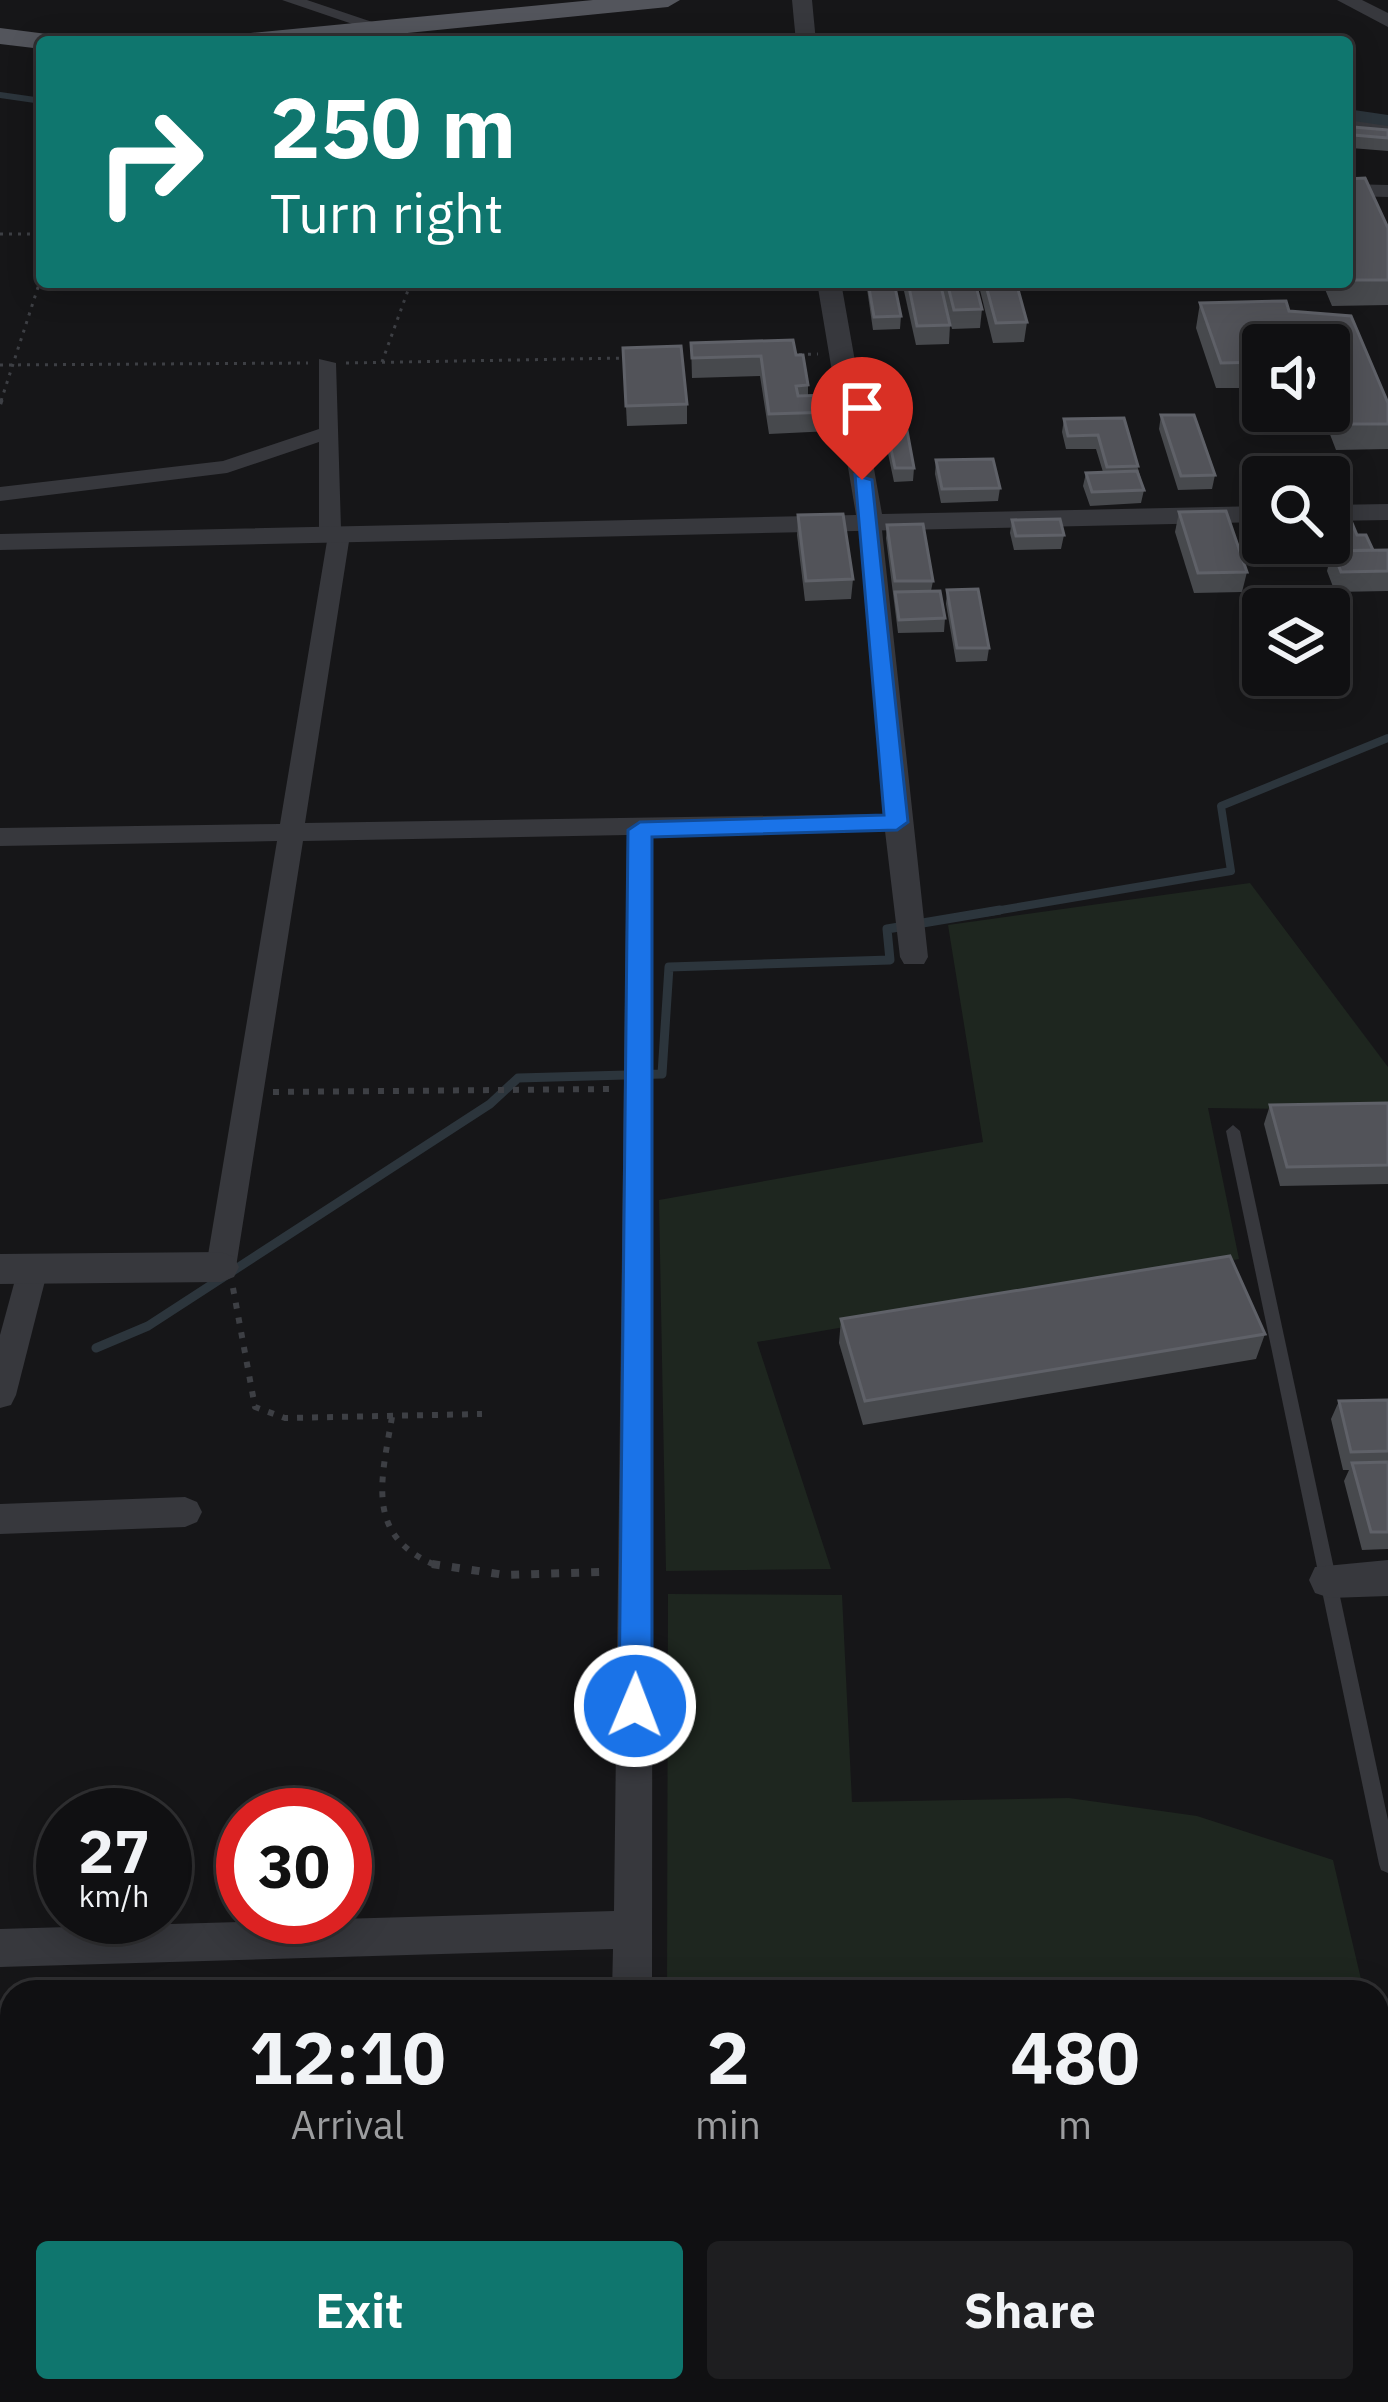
<!DOCTYPE html>
<html lang="en">
<head>
<meta charset="utf-8">
<style>
  body { margin:0; font-family:"IBM Plex Sans",sans-serif; background:#1e1e20; color:#f1f3f6; height:100vh; display:flex; flex-direction:column; font-size:45px; white-space:nowrap }
  * { box-sizing:border-box; margin:0 }
  p { font-size:39px; color:#9c9d9f }
  .icon { flex:none; width:66px; height:66px; fill:none; stroke:currentColor; stroke-width:2; stroke-linecap:round; stroke-linejoin:round }
  .map { position:relative; flex:1; overflow:hidden }
  .details { position:absolute; left:0px; top:1980px; width:1389px; height:423px; display:flex; flex-direction:column; background:#101012; border-radius:36px 36px 0 0; box-shadow:0 6px 30px #0003,0 0 0 3px #303032 }
  .details>* { flex:none }
  .guide { position:absolute; left:36px; top:36px; width:1317px; height:252px; border-radius:12px; box-shadow:0 6px 30px #0003,0 0 0 3px #303032; background:#0f766e; color:#fff; overflow:hidden }
  .buttons { position:absolute; left:1242px; top:324px; display:grid; gap:24px }
  .buttons a { display:grid; place-items:center; width:108px; height:108px; border-radius:12px; background:#101012; box-shadow:0 6px 30px #0003,0 0 0 3px #303032; font-size:60px }
  .speed { position:absolute; left:36px; top:1788px; display:flex; gap:24px; font-size:60px; font-weight:700; text-align:center }
  .speed>* { display:grid; place-content:center; width:156px; height:156px; border-radius:50%; background:#101012; box-shadow:0 6px 30px #0003,0 0 0 3px #303032; line-height:1 }
  .speed small { font-size:30px; font-weight:400 }
  .speed .limit { border:18px solid #d22; background:#fff; color:#111 }
  .pin { position:absolute; display:grid; place-items:center; width:102px; height:102px; color:#fff; margin:-123px -51px; border-radius:50% 50% 50% 0; rotate:-45deg; box-shadow:0 0 12px #0007 }
  .pin .icon { rotate:45deg }
  .me { position:absolute; width:132px; margin:-66px; rotate:1deg; stroke-linejoin:round; filter:drop-shadow(0 0 9px #0008) }
  .turn { display:flex; align-items:center; gap:42px; height:252px; padding:0 36px; font-size:54px }
  .turn .icon { width:156px; height:156px; stroke-width:2.5 }
  .turn b { display:block; font-size:84px; line-height:102px }
  .eta { display:flex; justify-content:space-evenly; align-items:center; height:204px; text-align:center }
  .eta b { font-size:72px; font-weight:700; line-height:84px }
  .button { display:flex; gap:24px; margin-top:auto; padding:24px 36px }
  .button a { flex:1; height:138px; border-radius:12px; background:#0f766e; color:#fff; font-size:48px; font-weight:700; line-height:138px; text-align:center }
  .button a+a { background:#1e1e20; color:#f1f3f6 }
  .map>svg:first-child { display:block }
  .green { fill:#1e261f }
  .lines { fill:none; stroke-linecap:round; stroke-linejoin:round }
  .stream-far2 { stroke:#2c353c; stroke-width:6 }
  .stream-far1 { stroke:#2c353c; stroke-width:8 }
  .stream { stroke:#2c353c; stroke-width:9 }
  .river { fill:#2c353c; fill-rule:evenodd }
  .path-far3 { stroke:#3d3f44; stroke-width:3; stroke-dasharray:3 6; stroke-linecap:butt }
  .path-far2 { stroke:#3d3f44; stroke-width:4.5; stroke-dasharray:4.5 8; stroke-linecap:butt }
  .path-far1 { stroke:#3d3f44; stroke-width:6; stroke-dasharray:6 9; stroke-linecap:butt }
  .path { stroke:#3d3f44; stroke-width:8; stroke-dasharray:8 12; stroke-linecap:butt }
  .service { fill:#37383d; fill-rule:evenodd }
  .minor { fill:#37383d; fill-rule:evenodd }
  .tertiary { fill:#37383d; fill-rule:evenodd }
  .primary { fill:#53555c; fill-rule:evenodd }
  .wall { fill:#47494d }
  .building { fill:#525359; stroke:#5f6168; stroke-width:3 }
  .route { fill:#1a73e8; stroke:#114b97; stroke-width:3 }
</style>
</head>
<body>
<div class="map">
<svg width="1388" height="2402" viewBox="0 0 1388 2402">
  <rect width="100%" height="100%" fill="#161618"/>
  <g class="green">
    <path d="M1250,883L1388,1067V1110L1208,1108L1239,1259L757,1342L831,1569L666,1571L659,1200L983,1142L948,925Z"/>
    <path d="M668,1594L842,1595L852,1802L1069,1798L1197,1816L1333,1860L1364,1992H667Z"/>
    <path d="M1377,2046L1388,2093V2263L1377,2269Z"/>
    <path d="M666,2391H1145L1124,2402H666Z"/>
  </g>
  <g class="lines">
    <path class="stream-far2" d="M0,95L42,101"/>
    <path class="stream-far1" d="M983,913L1231,871L1221,806L1388,738"/>
    <path class="stream" d="M96,1348L148,1326L490,1104L518,1078L662,1074L669,967L890,960L887,929L1000,910"/>
    <path class="river" d="M1347,109L1388,115V135L1347,129Z"/>
    <g class="path-far3">
      <path d="M0,234H42"/>
      <path d="M790,355L818,354"/>
      <path d="M382,362L411,282"/>
      <path d="M346,363L626,358"/>
      <path d="M0,365L308,363"/>
      <path d="M1,401L42,275"/>
    </g>
    <path class="path-far2" d="M0,404L2,398"/>
    <g class="path-far1">
      <path d="M273,1092L614,1089"/>
      <path d="M233,1288L255,1407L285,1418L482,1414"/>
      <path d="M392,1417C381,1482 364,1538 440,1567"/>
    </g>
    <path class="path" d="M432,1564L505,1575L603,1572"/>
    <path class="service" d="M1233,1125L1240,1131L1388,1820V1873L1381,1870L1379,1864L1226,1131Z"/>
    <g class="minor">
      <path d="M282,0H307L390,28L376,32Z"/>
      <path d="M1347,120L1388,126V136L1347,130Z"/>
      <path d="M1347,184L1388,185V197L1347,196Z"/>
      <path d="M319,359L336,363L341,529L350,535L305,823L883,814L859,521L870,514L881,521L928,957L924,964H904L900,957L885,831L653,835L652,1992H612L613,1949L0,1967V1929L614,1911L627,835L303,841L236,1267L232,1276H210L206,1267L277,841L0,846V828L280,824L327,541L319,535V442L227,473L0,501V487L223,461L319,429Z"/>
      <path d="M33,1257L44,1260L48,1269L16,1395L11,1405L0,1408V1335L18,1269L22,1260Z"/>
      <path d="M185,1497L197,1502L202,1512L197,1522L185,1527L0,1534V1504Z"/>
      <path d="M1388,2315V2362L1377,2367V2319Z"/>
      <path d="M605,2391H649L648,2402H604Z"/>
      <path d="M1282,2391H1336L1331,2402H1277Z"/>
    </g>
    <g class="tertiary">
      <path d="M792,0H812L816,42H796Z"/>
      <path d="M1337,0H1362L1388,13V27Z"/>
      <path d="M817,282H841L882,514L1263,506V522L0,550V534L856,515Z"/>
      <path d="M1388,504V520L1329,521V505Z"/>
      <path d="M221,1252L234,1257L239,1267L234,1277L221,1282L0,1284V1254Z"/>
      <path d="M1388,1560V1596L1330,1598L1315,1593L1309,1580L1315,1567Z"/>
    </g>
    <g class="primary">
      <path d="M593,0H680L668,7L317,42H227L240,34Z"/>
      <path d="M0,28L47,34L60,42H42V49L0,44Z"/>
    </g>
  </g>
  <g class="wall">
    <path d="M1353,127L1388,130V151L1351,148Z"/>
    <path d="M1347,179L1388,228V305L1332,306L1322,282H1347Z"/>
    <path d="M866,282H894L901,316L900,329L873,330Z"/>
    <path d="M902,282H940L950,325L949,344L916,345Z"/>
    <path d="M940,282H975L982,309L980,328L952,329Z"/>
    <path d="M978,282H1016L1027,322L1024,342L993,343Z"/>
    <path d="M1286,301L1289,311L1351,316L1388,403V449L1336,450L1321,411H1329V345H1263V388H1216L1196,328L1200,303Z"/>
    <path d="M691,343L796,355L808,385V395L832,412L831,431L769,434L760,376L692,378Z"/>
    <path d="M623,348L687,404V424L627,426Z"/>
    <path d="M1161,415L1215,475L1212,489L1178,490L1159,429Z"/>
    <path d="M1124,418L1144,490L1141,503L1090,506L1083,486L1086,473L1103,472L1096,449H1066L1062,432L1064,419Z"/>
    <path d="M886,425L914,468L913,481L894,482L885,439Z"/>
    <path d="M936,460L1000,488L998,501L941,503L935,474Z"/>
    <path d="M1179,512L1247,572L1242,592L1194,593L1175,532Z"/>
    <path d="M798,515L853,579L851,599L805,601L797,535Z"/>
    <path d="M1012,520L1064,535L1061,549L1014,550L1010,533Z"/>
    <path d="M887,525L933,581L931,591L945,618L944,632L898,633L886,538Z"/>
    <path d="M1357,535L1373,550H1388V591L1335,592L1327,571L1328,567H1324L1315,543H1329Z"/>
    <path d="M947,590L989,648L987,661L956,662L946,604Z"/>
    <path d="M1388,1103V1184L1280,1186L1264,1124L1270,1105Z"/>
    <path d="M841,1319L1265,1334L1256,1359L863,1425L839,1343Z"/>
    <path d="M1388,1400V1549L1362,1550L1344,1481L1349,1470H1343L1331,1419L1339,1401Z"/>
  </g>
  <g class="building">
    <path d="M1353,127L1388,130V138L1354,135Z"/>
    <path d="M1365,178L1388,228V280H1347V179Z"/>
    <path d="M868,282H894L901,316L874,317Z"/>
    <path d="M908,282H940L950,325L917,326Z"/>
    <path d="M947,282H975L982,309L954,310Z"/>
    <path d="M985,282H1016L1027,322L996,323Z"/>
    <path d="M1286,301L1289,311L1351,316L1388,403V424H1343L1329,389V345H1263V362L1221,363L1200,303Z"/>
    <path d="M793,340L796,355H803L808,385L796,386L798,396L829,395L832,412L769,414L761,356L692,358L691,343Z"/>
    <path d="M681,346L687,404L626,406L623,348Z"/>
    <path d="M1161,415H1194L1215,475L1181,476Z"/>
    <path d="M1124,418L1138,466L1107,467L1098,435L1068,436L1064,419Z"/>
    <path d="M886,425H906L914,468H895Z"/>
    <path d="M993,459L1000,488L942,489L936,460Z"/>
    <path d="M1137,471L1144,490L1092,492L1086,473Z"/>
    <path d="M1226,511L1247,572L1198,573L1179,512Z"/>
    <path d="M1347,511L1357,535H1366L1373,550L1333,551V553H1327L1323,543H1329V512Z"/>
    <path d="M843,514L853,579L806,581L798,515Z"/>
    <path d="M1060,519L1064,535L1016,536L1012,520Z"/>
    <path d="M923,524L933,581H895L887,525Z"/>
    <path d="M1388,550V571L1341,572L1333,551Z"/>
    <path d="M978,589L989,648H957L947,590Z"/>
    <path d="M940,591L945,618L899,620L895,592Z"/>
    <path d="M1388,1103V1165L1287,1167L1270,1105Z"/>
    <path d="M1230,1256L1265,1334L865,1401L841,1319Z"/>
    <path d="M1388,1400V1451L1351,1452L1339,1401Z"/>
    <path d="M1388,1462V1532H1371L1352,1463Z"/>
  </g>
  <path class="route" d="M855,475L872,480L908,822L897,830L652,837V1706L647,1716L635,1721L624,1716L619,1706L628,830L640,822L884,815Z"/>
</svg>
<div class="buttons">
<a><svg class="icon" aria-label="sound" viewBox="0 0 24 24"><path d="M4 9h4l5-4v14l-5-4H4zM17 9q2 3 0 6"/></svg></a>
<a><svg class="icon" aria-label="search" viewBox="0 0 24 24"><circle cx="10" cy="10" r="6"/><path d="M15 15l6 6"/></svg></a>
<a><svg class="icon" aria-label="layers" viewBox="0 0 24 24"><path d="M12 4l9 5-9 5-9-5zM3 14l9 5 9-5"/></svg></a>
</div>
<div class="speed"><div>27<small>km/h</small></div><div class="limit">30</div></div>
<div class="pin" style="left:862px;top:480px;background:#d93025"><svg class="icon" aria-label="arrive" viewBox="0 0 24 24"><path d="M6 21V4h12l-3 4 3 4H6"/></svg></div>
<svg class="me" style="left:635px;top:1706px" viewBox="-20 -20 40 40"><circle r="17" fill="#1a73e8" stroke="#fff" stroke-width="3"/><path d="M0-11L8 9 0 5-8 9z" fill="#fff"/></svg>
<div class="guide">
<div class="turn"><svg class="icon" aria-label="right" viewBox="0 0 24 24"><path d="M7 20v-9h11M14 6l5 5-5 5"/></svg><div><b>250 m</b>Turn right</div></div>
</div>
<section class="details">
<div class="eta">
<div><b>12:10</b><p>Arrival</p></div>
<div><b>2</b><p>min</p></div>
<div><b>480</b><p>m</p></div>
</div>
<div class="button"><a>Exit</a><a>Share</a></div>
</section>
</div>
</body>
</html>
